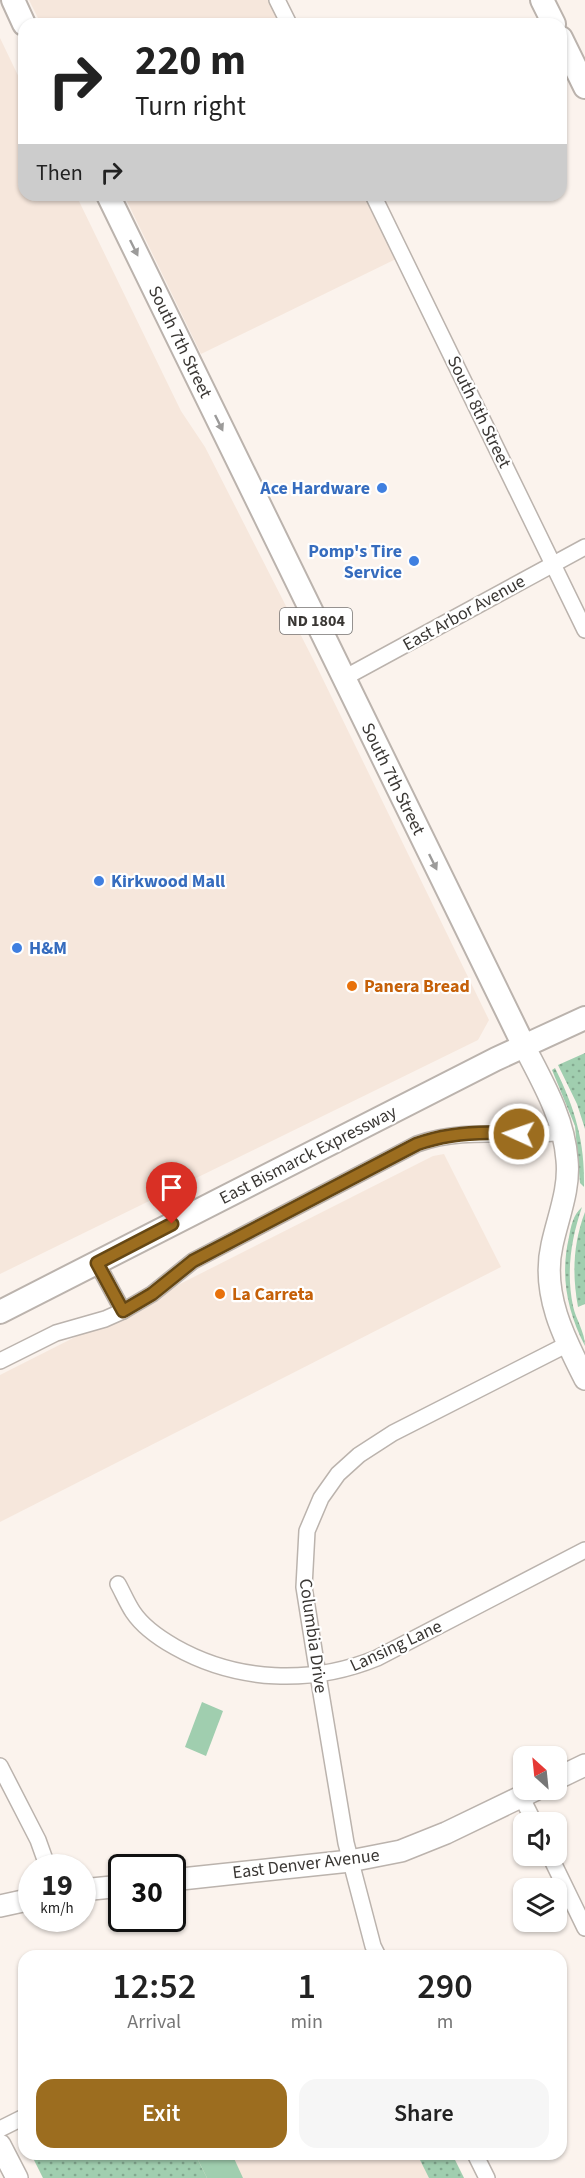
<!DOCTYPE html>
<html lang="en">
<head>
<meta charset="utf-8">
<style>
  body { margin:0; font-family:"Source Sans 3",sans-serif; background:#f6f6f6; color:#222; height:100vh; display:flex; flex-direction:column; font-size:22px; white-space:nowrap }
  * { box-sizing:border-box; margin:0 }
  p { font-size:20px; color:#767676 }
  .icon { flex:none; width:33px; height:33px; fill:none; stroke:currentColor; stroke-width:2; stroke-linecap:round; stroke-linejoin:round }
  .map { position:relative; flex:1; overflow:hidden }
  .side { position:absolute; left:18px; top:1950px; width:549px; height:210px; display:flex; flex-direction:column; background:#fff; border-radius:18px; box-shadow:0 2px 4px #0004 }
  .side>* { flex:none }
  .banner { position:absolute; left:18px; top:18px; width:549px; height:183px; border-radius:18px; box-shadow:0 2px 4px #0004; background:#fff; color:#222; overflow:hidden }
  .needle { width:39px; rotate:333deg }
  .controls { position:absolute; left:513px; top:1746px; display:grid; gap:12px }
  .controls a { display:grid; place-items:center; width:54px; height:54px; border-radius:12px; background:#fff; box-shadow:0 2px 4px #0004; font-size:30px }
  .speed { position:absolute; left:18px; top:1854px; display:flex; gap:12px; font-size:30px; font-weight:700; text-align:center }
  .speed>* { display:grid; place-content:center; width:78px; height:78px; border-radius:50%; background:#fff; box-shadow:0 2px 4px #0004; line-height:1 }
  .speed small { font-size:15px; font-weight:400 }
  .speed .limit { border:3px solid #111; border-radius:9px; background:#fff; color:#111 }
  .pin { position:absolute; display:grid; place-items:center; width:51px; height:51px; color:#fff; margin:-62px -26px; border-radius:50% 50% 50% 0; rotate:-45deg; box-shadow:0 0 6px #0007 }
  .pin .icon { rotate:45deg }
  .me { position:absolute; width:66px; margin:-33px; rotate:273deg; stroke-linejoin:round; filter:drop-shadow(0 0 4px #0008) }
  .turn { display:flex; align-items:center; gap:21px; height:126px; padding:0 18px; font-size:27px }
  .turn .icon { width:78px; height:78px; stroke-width:2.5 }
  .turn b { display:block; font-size:42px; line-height:51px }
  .then { display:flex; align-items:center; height:57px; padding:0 18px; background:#0003; gap:12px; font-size:22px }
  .eta { display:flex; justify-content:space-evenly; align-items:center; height:102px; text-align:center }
  .eta b { font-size:36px; font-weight:600; line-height:42px }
  .button { display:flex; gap:12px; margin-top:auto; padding:12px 18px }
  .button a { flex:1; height:69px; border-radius:18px; background:#9c6d1f; color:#fff; font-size:24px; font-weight:600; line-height:69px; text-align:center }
  .button a+a { background:#f6f6f6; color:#222 }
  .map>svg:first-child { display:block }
  .built { fill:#f6e7dc }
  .grass { fill:url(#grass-dots) }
  .green { fill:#a0ceaf }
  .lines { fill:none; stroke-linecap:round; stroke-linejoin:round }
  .street-casing { stroke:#bbb3ad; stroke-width:18 }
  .secondary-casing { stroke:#bbb3ad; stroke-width:24 }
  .primary-casing { stroke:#bbb3ad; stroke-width:26 }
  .street { stroke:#fff; stroke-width:15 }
  .secondary { stroke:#fff; stroke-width:21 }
  .primary { stroke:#fff; stroke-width:22 }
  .oneway { fill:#9c9b9a }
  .route-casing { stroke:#654714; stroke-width:15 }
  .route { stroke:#9c6d1f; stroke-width:10 }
  .shop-dot { fill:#3f7fe0; stroke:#fff; stroke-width:2 }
  .food-dot { fill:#e8710a; stroke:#fff; stroke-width:2 }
  .labels { text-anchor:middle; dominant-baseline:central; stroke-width:4.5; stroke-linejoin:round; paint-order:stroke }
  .shield { fill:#fff; stroke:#757371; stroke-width:1.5 }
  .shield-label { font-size:16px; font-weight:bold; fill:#3a3734 }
  .street-label { font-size:18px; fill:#3a3734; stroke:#fff }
  .shop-label { font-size:18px; font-weight:bold; fill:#366cbe; stroke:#fff; text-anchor:end }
  .food-label { font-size:18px; font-weight:bold; fill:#c56008; stroke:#fff; text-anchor:start }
</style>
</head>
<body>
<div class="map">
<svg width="585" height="2178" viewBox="0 0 585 2178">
  <defs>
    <pattern id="grass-dots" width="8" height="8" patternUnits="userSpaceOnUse" patternTransform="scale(1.5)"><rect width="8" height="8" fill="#a0ceaf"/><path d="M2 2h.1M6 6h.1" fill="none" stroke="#83a88f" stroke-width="1.8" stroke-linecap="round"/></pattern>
  </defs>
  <rect width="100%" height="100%" fill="#fbf3ed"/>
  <g class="built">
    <path d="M29,0H270L282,24H41Z"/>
    <path d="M0,38L24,88V195H76L181,411L205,447L315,663L489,1020L478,1040L0,1274Z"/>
    <path d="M124,195H366L398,258L201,354Z"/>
    <path d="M444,1154L501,1267L0,1522V1375L433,1156Z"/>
    <path d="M31,2154H452L464,2178H43Z"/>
  </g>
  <g class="grass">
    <path d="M585,1053V1129L577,1104L558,1065Z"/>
    <path d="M555,1068C575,1108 585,1142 584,1187L580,1183L575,1126L552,1070Z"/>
    <path d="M582,1207C571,1239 566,1272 573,1306C576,1320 585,1332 585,1346C567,1311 560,1276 569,1237C571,1226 573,1215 582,1207Z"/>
    <path d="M585,1212V1304L578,1307C572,1274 573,1244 585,1212Z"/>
    <path d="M31,2154H195L207,2178H43Z"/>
    <path d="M417,2154H452L464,2178H429Z"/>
  </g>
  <g class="green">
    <path d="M202,1702L223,1711L206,1756L185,1747Z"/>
    <path d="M195,2154H232L243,2178H207Z"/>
  </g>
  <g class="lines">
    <defs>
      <g id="street">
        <path d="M277,0L289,24"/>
        <path d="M373,195L585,630"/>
        <path d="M344,678L585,547"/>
        <path d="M97,1263L123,1311"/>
        <path d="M0,1361L56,1333L105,1319L123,1311L152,1294L193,1261L417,1144C467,1126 513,1139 563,1132"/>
        <path d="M118,1584C123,1593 127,1603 133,1612C143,1627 159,1638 175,1647C237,1682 311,1685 377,1658L585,1550"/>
        <path d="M0,1766L38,1840L48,1868"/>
        <path d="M521,1796L534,1822"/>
        <path d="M550,1856L585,1928"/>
        <path d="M378,1956L373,1946L346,1843L318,1675L304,1587L307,1531L321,1498L338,1474L359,1455L393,1433L568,1344"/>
        <path d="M0,2129L24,2117"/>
        <path d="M475,2154L487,2178"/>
      </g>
      <g id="secondary">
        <path d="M524,1046C543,1083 564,1118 567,1160C570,1189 558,1217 552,1245C541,1293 564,1338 585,1379"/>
        <path d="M556,1779L585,1765"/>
        <path d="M172,1880L350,1861L401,1851L446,1833L535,1790"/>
        <path d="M82,1890L122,1886"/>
        <path d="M0,1906L32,1899"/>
        <path d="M0,2145L17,2178"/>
      </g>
      <g id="primary">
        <path d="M13,0L24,24"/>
        <path d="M542,0L554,24"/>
        <path d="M561,38L585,87"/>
        <path d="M108,195L524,1046"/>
        <path d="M0,1312L496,1059L585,1018"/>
      </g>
    </defs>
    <use href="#street" class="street-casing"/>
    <use href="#secondary" class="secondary-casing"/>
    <use href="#primary" class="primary-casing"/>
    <use href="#street" class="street"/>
    <use href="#secondary" class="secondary"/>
    <use href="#primary" class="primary"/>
  </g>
  <defs><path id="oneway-solid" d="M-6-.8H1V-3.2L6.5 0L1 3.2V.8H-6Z" transform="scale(1.5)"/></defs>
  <g class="oneway">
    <use href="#oneway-solid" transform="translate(134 248) rotate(64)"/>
    <use href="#oneway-solid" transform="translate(219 423) rotate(64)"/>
    <use href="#oneway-solid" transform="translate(433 862) rotate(64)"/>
  </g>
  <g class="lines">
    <defs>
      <path id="route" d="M172,1224L97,1263L123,1311L152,1294L193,1261L417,1144C450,1132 485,1131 519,1134"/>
    </defs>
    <use href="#route" class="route-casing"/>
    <use href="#route" class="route"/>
  </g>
  <g class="shop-dot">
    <circle cx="382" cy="488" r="6"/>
    <circle cx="414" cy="561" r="6"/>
    <circle cx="99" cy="881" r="6"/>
    <circle cx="17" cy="948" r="6"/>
  </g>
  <g class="food-dot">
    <circle cx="352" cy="986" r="6"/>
    <circle cx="220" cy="1294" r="6"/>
  </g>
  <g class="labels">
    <rect class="shield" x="280" y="608" width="72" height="26" rx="4.5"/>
    <g class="shield-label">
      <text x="316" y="621">ND 1804</text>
    </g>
    <g class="street-label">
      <text transform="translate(180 342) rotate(64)">South 7th Street</text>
      <text transform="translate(479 412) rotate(64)">South 8th Street</text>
      <text transform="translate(464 613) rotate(-29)">East Arbor Avenue</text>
      <text transform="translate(393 779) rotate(64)">South 7th Street</text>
      <text transform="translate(308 1155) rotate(-27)">East Bismarck Expressway</text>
      <text transform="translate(313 1636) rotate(82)">Columbia Drive</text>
      <text transform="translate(396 1646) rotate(-25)">Lansing Lane</text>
      <text transform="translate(306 1864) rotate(-7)">East Denver Avenue</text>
    </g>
    <g class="shop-label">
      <text x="370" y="488">Ace Hardware</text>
      <text x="402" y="551">Pomp's Tire<tspan x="402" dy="21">Service</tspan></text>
      <text x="111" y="881" text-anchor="start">Kirkwood Mall</text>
      <text x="29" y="948" text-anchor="start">H&amp;M</text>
    </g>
    <g class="food-label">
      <text x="364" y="986">Panera Bread</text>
      <text x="232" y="1294">La Carreta</text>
    </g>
  </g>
</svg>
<div class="controls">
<a><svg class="needle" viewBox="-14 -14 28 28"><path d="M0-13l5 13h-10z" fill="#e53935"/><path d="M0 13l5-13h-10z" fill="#767676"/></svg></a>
<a><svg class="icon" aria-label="sound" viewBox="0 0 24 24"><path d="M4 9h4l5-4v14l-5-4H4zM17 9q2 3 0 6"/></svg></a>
<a><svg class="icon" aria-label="layers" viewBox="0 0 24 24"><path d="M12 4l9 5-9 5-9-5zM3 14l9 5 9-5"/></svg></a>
</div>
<div class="speed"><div>19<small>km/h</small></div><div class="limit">30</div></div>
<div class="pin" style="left:172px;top:1224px;background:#d93025"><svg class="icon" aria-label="arrive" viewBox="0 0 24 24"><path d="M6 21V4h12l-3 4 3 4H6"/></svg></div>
<svg class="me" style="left:519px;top:1134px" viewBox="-20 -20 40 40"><circle r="17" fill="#9c6d1f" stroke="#fff" stroke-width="3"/><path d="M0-11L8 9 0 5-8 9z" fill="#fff"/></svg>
<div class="banner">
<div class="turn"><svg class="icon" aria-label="right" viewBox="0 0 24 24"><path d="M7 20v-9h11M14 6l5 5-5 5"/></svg><div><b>220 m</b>Turn right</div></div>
<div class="then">Then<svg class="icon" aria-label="right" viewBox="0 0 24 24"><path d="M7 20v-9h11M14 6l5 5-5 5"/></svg></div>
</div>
<section class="side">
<div class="eta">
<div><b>12:52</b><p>Arrival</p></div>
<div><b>1</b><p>min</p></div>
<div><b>290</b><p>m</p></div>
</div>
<div class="button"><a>Exit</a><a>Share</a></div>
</section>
</div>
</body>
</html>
